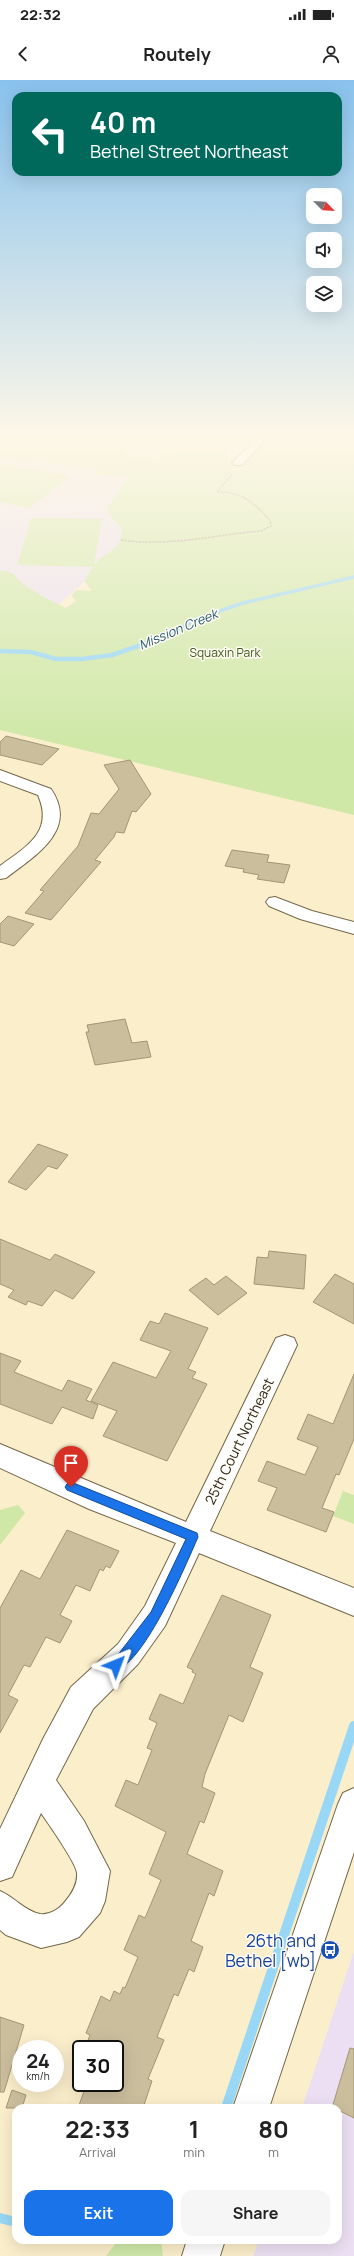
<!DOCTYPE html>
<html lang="en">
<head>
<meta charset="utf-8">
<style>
  body { margin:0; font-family:Manrope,sans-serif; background:#f6f6f6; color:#222; height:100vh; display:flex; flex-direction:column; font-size:15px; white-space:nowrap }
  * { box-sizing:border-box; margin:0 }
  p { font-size:13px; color:#767676 }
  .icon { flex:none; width:22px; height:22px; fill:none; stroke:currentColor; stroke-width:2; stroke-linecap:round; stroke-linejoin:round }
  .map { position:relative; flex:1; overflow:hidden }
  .drawer { position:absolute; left:12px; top:2024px; width:330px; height:140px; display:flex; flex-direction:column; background:#fff; border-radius:12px; box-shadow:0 4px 16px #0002 }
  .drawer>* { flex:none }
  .hud { position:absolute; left:12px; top:12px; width:330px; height:84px; border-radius:12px; box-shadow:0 4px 16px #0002; background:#00695c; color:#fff; overflow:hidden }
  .needle { width:26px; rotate:114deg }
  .fabs { position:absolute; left:306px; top:108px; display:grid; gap:8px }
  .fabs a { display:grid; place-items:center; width:36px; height:36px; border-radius:8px; background:#fff; box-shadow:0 4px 16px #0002; font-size:20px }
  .speed { position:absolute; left:12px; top:1960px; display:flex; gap:8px; font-size:20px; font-weight:700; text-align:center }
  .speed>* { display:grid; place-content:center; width:52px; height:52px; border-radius:50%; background:#fff; box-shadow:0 4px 16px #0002; line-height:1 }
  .speed small { font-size:10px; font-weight:400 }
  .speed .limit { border:2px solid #111; border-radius:6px; background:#fff; color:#111 }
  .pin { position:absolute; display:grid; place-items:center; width:34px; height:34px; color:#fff; margin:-41px -17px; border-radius:50% 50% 50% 0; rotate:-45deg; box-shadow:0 0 4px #0007 }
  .pin .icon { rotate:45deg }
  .me { position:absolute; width:44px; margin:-22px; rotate:44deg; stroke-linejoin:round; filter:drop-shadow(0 0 3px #0008) }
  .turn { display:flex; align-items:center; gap:14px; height:84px; padding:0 12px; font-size:18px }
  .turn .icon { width:52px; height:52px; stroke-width:2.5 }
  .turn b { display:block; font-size:28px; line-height:34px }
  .eta { display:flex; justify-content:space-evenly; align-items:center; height:68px; text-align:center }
  .eta b { font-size:24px; font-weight:700; line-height:28px }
  .cta { display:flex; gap:8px; margin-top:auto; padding:8px 12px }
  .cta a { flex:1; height:46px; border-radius:12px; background:#1a73e8; color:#fff; font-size:16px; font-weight:700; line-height:46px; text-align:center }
  .cta a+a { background:#f6f6f6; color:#222 }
  .status { display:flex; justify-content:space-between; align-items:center; height:28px; padding:0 20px; background:#fff; direction:ltr }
  .status svg { height:11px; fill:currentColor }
  header { display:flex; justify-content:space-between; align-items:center; height:52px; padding:0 12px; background:#fff; font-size:18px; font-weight:700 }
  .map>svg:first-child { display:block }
  .education { fill:#ecdff3 }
  .green { fill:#cfe8a8 }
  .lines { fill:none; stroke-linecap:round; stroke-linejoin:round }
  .stream-far2 { stroke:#98d7f5; stroke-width:3.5 }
  .stream-far1 { stroke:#98d7f5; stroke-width:4.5 }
  .stream { stroke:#98d7f5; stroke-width:10 }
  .building { fill:#cbbe9d; stroke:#a29676 }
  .minor-casing { stroke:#746849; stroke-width:2 }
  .path { stroke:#aaa086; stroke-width:1.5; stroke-dasharray:2.5 1; stroke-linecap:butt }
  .minor { fill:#fff; fill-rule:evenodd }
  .route { fill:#1a73e8; stroke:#114b97 }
  .labels { text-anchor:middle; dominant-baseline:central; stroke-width:3; stroke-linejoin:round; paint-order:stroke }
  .far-park-label { font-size:12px; fill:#435815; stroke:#fefcf5 }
  .far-water-label { font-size:13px; font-style:italic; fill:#28596e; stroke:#fefcf5 }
  .street-label { font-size:14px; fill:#2c271a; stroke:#fefcf5 }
  .near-transit-label { font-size:17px; fill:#164399; stroke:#fefcf5; text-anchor:end }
</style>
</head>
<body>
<div class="status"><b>22:32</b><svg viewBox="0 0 49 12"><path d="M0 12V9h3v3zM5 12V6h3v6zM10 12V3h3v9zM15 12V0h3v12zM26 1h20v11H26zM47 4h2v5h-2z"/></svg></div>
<header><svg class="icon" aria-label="back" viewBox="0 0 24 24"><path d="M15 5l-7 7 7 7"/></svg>Routely<svg class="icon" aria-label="person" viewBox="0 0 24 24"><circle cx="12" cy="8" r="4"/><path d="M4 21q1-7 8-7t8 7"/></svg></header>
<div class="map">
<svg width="354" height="2176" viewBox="0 0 354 2176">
  <rect width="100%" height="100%" fill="#fbeecb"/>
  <g class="education">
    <path d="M0,368L196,401L37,544L0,546Z"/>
    <path d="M354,1871V2176H253L259,2160H338V2028H302Z"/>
  </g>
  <g class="green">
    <path d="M0,357H8L5,360L16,361L23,357L57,361V357H132L128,359L137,364L138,367L123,370L128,377L158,379H161L165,373L190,371L226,372L228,378C245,374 247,367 259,357H354V735L0,650V491C15,489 17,502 29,508C41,515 53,522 66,528L76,521L71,515L77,510L92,511L84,501L93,487L17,485L31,438L102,439L94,486C104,470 122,473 122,448L111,437L107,428L129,396L99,394L96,388L56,384L42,379L23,381L1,377Z"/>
    <path d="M0,384L71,396L29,428L0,422Z"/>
    <path d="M343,1411L354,1415V1444L333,1436Z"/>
    <path d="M18,1425L25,1433L0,1465V1430Z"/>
    <path d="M118,2160H161L163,2176H106Z"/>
  </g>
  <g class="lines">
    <path class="stream-far2" d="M144,564L173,554L194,540L243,523L354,497"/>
    <path class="stream-far1" d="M0,571L31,572L56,579H82L112,575L147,563"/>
    <g class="stream">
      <path d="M226,2028L354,1646"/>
      <path d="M0,2138L16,2142"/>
    </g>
  </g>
  <g class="building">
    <path d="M6,656L59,669L42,685L0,675V662Z"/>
    <path d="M130,680L151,714L136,732L132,731L124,753L116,752L114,757L95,780L101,782L51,840L25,833L44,811L40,810L78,766L91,733L99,734L119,709L104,685Z"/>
    <path d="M232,770L269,775L267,782L290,785L284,803L257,799L259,795L243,792L244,789L225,786Z"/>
    <path d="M8,836L34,844L14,866L0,862V844Z"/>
    <path d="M125,939L132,963L147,961L151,977L95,985L86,952H89L87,945Z"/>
    <path d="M38,1064L68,1075L57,1089L48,1086L26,1110L8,1102Z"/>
    <path d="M0,1159L50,1180L55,1174L95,1192L73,1219L55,1210L42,1226L28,1221L26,1225L8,1217L14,1210L0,1204Z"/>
    <path d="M269,1171L306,1175L304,1209L254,1204L257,1177L268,1178Z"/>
    <path d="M335,1194L354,1204V1244L313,1222Z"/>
    <path d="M226,1196L247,1213L218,1235L189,1210L206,1198L214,1205Z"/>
    <path d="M165,1233L208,1248L188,1289L196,1292L192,1298L207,1304L167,1381L103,1356L117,1331L91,1321L113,1282L156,1298L171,1271L140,1260L150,1241L159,1244Z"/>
    <path d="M0,1273L21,1281L14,1292L62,1311L68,1300L92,1309L86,1320L98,1325L93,1339L62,1327L52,1344L0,1324Z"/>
    <path d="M354,1294V1359L339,1395L336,1394L322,1428L334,1432L326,1452L267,1430L277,1408L258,1401L267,1381L305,1395L318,1367L297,1359L308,1334L333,1344Z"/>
    <path d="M67,1450L119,1471L110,1488L106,1486L103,1491L100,1489L90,1511L76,1505L60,1535L72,1541L60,1563L46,1557L30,1587L24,1585L8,1615L18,1620L0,1653V1528L21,1490L40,1499Z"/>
    <path d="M222,1515L271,1535L250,1587L263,1593L243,1642L229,1635L205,1694L202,1707L215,1713L204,1743L200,1741L187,1774L223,1791L214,1816L209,1813L191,1861L203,1867L194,1892L189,1889L178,1916L174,1914L157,1957L164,1960L148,1999L152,2001L143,2028H78L87,2003H115V1969H85L90,1955L86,1953L101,1916L110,1921L114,1911L120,1914L123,1907L125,1908L138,1877L124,1870L139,1835L145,1838L161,1800L149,1794L166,1752L115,1726L126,1700L138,1705L152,1670L147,1668L157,1643L149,1639L160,1614L183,1624L196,1594L192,1592L193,1590L187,1587Z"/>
    <path d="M0,1937L24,1945L4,2012H0Z"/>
    <path d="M350,1968L354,1969V2038L338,2030V2028H332Z"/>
    <path d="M12,2010L26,2015L22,2028H6Z"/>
  </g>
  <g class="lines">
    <defs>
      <g id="minor">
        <path d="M258,357H269L242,385H234L232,383Z"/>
        <path d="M0,690L51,709C79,750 35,776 6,798L0,799V786C27,766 54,752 38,715L0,701Z"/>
        <path d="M275,817L312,831L354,842V854L300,839L269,826L266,822L269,818Z"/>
        <path d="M285,1255L294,1258L297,1265L210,1451L354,1508V1536L199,1473L165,1546L138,1584L93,1629L56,1700L84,1741L110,1791L105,1821L100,1833L79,1857L67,1862L41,1868L6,1855L0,1850V1811C14,1817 25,1831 40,1834C49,1835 58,1830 64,1823C71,1815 78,1805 77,1793C76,1783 48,1743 41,1733L12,1797L0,1801V1749L43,1659L71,1607L118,1564L145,1526L176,1463L89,1429L0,1388V1364L186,1442L276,1258Z"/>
        <path d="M354,1708V1772L269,2028H233L338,1724L343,1713Z"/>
        <path d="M187,2160H225L220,2176H182Z"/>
      </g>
    </defs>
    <use href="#minor" class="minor-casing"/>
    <path class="path" d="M121,460C168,467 214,455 261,451L271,446C271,440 267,437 263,433C250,419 236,411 217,412L232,394"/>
    <use href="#minor" class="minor"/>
  </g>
  <linearGradient id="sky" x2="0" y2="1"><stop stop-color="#88c2ed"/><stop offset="0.54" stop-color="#fdf7e8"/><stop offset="1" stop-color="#fdf7e8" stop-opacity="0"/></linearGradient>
  <rect width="354" height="662" fill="url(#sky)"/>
  <path class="route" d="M71,1402L197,1453L198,1457C185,1487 146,1579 116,1591L112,1589L110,1585L151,1532L186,1459L67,1410L65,1407L67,1404Z"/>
  <defs>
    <symbol id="bus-disc" viewBox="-11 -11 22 22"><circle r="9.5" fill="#1a4fb4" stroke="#fefcf5"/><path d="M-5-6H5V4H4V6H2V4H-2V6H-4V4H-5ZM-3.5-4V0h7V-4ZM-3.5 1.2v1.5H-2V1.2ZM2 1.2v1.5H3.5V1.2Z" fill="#fff"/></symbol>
  </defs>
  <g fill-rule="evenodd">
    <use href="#bus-disc" x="319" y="1859" width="22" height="22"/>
  </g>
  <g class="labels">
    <g class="far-park-label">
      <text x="225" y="572">Squaxin Park</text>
    </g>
    <g class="far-water-label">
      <text transform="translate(178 549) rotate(-23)">Mission Creek</text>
    </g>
    <g class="street-label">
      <text transform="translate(239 1361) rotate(-64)">25th Court Northeast</text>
    </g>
    <g class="near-transit-label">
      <text x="316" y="1860">26th and<tspan x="316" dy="20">Bethel [wb]</tspan></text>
    </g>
  </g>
</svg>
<div class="fabs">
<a><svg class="needle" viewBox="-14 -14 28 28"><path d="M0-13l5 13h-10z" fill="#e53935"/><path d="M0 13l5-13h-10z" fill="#767676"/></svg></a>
<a><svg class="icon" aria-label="sound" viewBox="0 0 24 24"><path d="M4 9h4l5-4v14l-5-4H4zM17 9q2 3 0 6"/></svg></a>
<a><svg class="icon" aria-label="layers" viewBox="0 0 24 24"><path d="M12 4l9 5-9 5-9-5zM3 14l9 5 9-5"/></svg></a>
</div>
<div class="speed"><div>24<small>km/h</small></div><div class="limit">30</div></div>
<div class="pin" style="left:71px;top:1407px;background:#d93025"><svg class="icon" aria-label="arrive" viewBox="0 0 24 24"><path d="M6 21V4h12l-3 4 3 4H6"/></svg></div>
<svg class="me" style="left:116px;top:1585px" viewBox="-20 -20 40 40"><path d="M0-17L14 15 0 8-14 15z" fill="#1a73e8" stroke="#fff" stroke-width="4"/></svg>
<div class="hud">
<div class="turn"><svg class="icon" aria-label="left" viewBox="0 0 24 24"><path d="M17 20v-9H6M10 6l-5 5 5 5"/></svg><div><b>40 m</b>Bethel Street Northeast</div></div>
</div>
<section class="drawer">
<div class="eta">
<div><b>22:33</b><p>Arrival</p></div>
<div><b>1</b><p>min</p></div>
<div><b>80</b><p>m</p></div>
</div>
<div class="cta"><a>Exit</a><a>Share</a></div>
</section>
</div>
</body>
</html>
